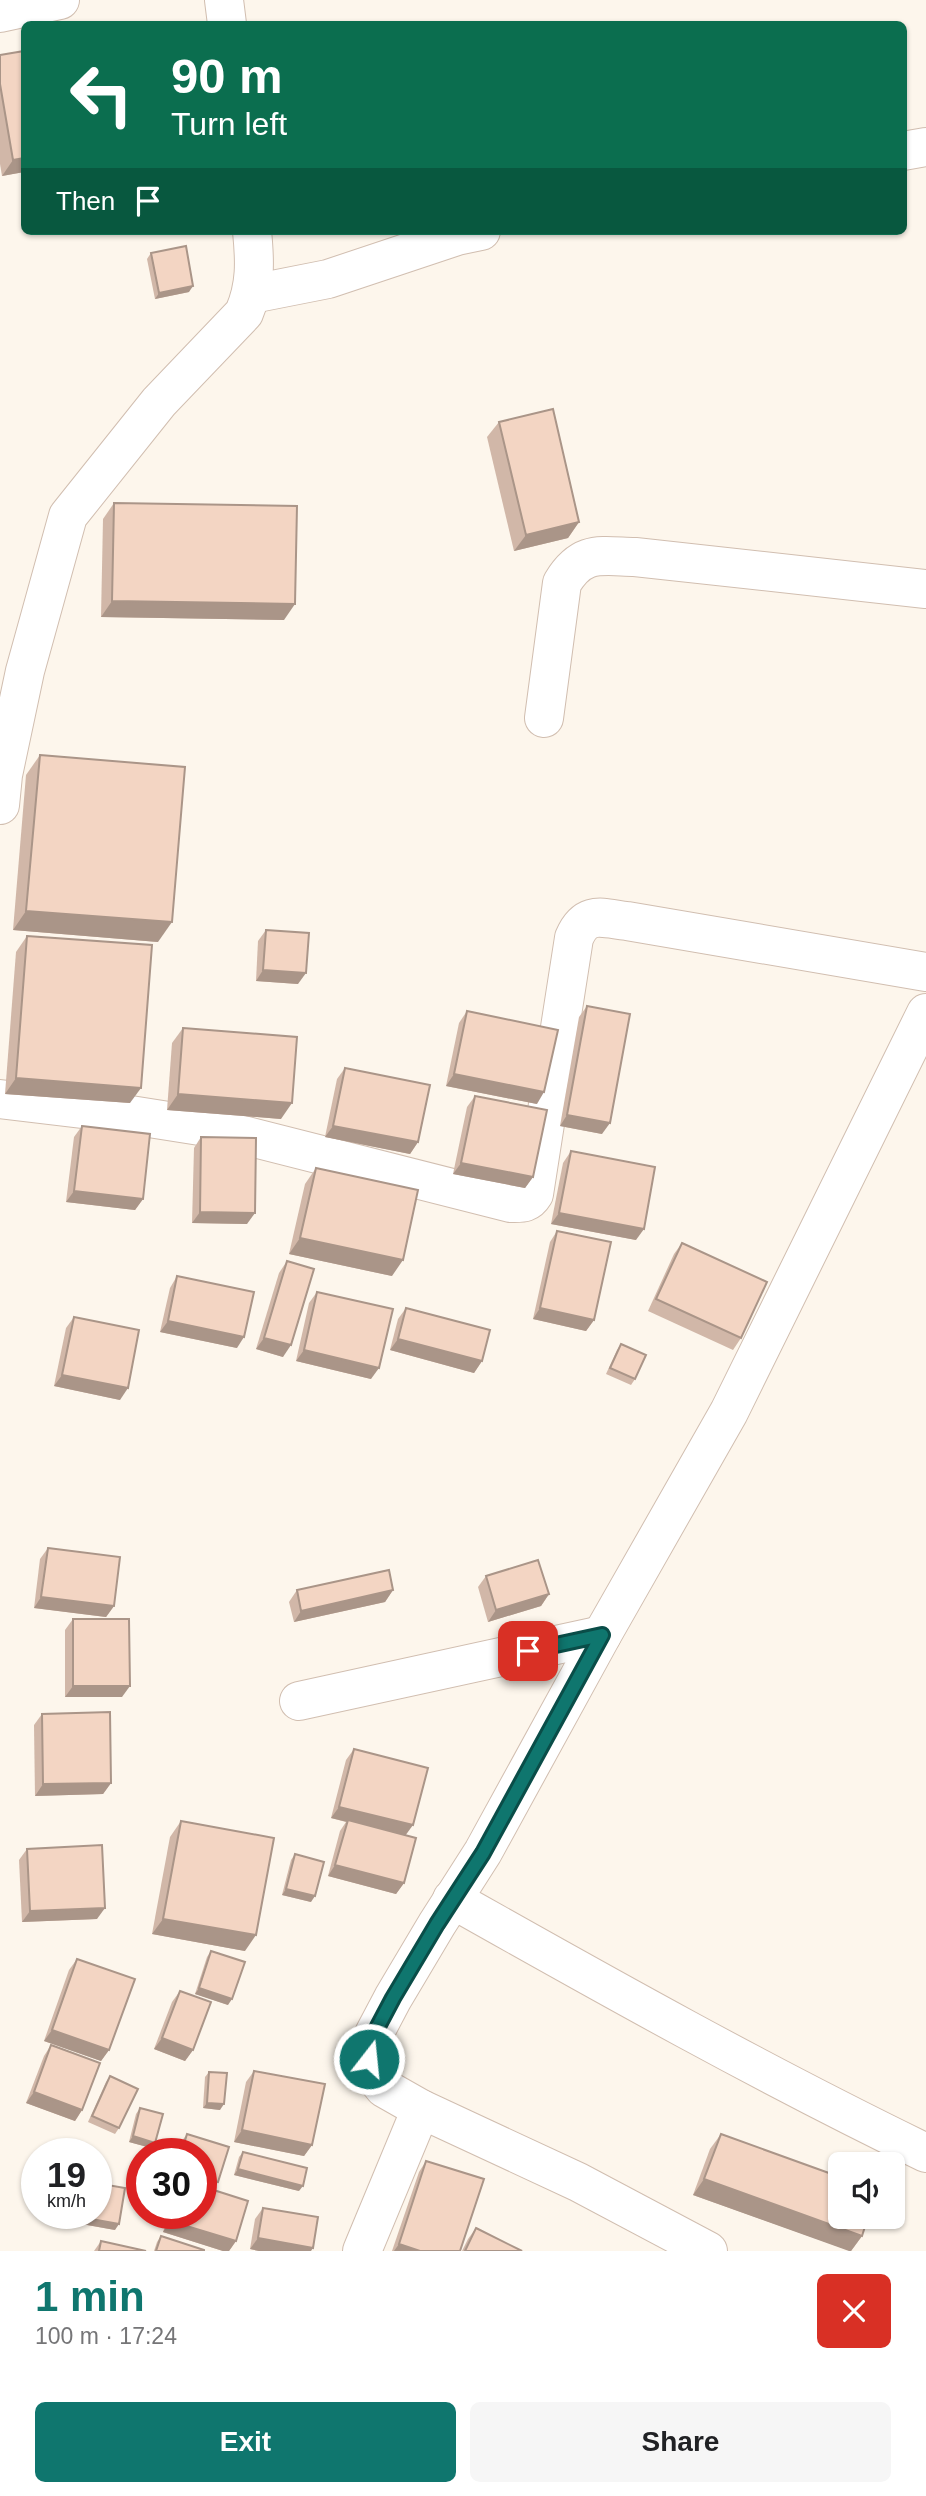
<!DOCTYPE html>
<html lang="en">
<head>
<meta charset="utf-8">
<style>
  body { margin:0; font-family:Arial,sans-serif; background:#f6f6f6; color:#202124; height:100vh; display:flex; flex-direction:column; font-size:26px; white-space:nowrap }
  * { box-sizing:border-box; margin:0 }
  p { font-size:23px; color:#757577 }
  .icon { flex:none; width:38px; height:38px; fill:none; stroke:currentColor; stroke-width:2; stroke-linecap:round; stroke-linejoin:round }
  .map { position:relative; height:2251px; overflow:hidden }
  .sheet { display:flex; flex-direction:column; background:#fff; flex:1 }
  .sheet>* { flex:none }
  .top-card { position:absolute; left:21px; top:21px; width:886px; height:214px; border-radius:10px; box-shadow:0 2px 5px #0004; background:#0b6e4f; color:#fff; overflow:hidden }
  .fabs { position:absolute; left:828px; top:2152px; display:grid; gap:14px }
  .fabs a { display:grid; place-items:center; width:77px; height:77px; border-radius:10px; background:#fff; box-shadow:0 2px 5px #0004; font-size:35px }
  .speed { position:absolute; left:21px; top:2138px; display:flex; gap:14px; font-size:35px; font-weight:700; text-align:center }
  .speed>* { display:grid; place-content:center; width:91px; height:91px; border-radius:50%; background:#fff; box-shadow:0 2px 5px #0004; line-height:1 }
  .speed small { font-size:18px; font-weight:400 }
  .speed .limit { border:10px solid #d22; background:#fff; color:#111 }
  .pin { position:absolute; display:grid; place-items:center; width:60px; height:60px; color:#fff; margin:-30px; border-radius:14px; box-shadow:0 4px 10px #0006 }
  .me { position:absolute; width:77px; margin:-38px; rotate:16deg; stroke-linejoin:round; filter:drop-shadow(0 0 5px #0008) }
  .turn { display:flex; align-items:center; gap:24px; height:147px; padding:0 35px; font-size:32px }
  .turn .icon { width:91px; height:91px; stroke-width:2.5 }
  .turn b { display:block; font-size:49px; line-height:60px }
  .then { display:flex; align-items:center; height:66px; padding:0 35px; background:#0003; gap:14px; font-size:26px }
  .round { display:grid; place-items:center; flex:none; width:74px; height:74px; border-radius:10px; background:#f6f6f6 }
  .headline { display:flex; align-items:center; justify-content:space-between; height:119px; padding:0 35px }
  h1 { font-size:42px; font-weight:800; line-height:52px; color:#0f766e }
  .cta { display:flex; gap:14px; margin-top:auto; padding:14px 35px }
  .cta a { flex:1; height:80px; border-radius:10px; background:#0f766e; color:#fff; font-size:28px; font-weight:800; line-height:80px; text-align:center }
  .cta a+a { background:#f6f6f6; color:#202124 }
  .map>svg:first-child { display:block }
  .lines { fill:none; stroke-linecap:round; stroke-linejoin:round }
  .minor-casing { stroke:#d1beb0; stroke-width:40 }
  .minor { stroke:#fff; stroke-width:38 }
  .wall { fill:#d1b7a8 }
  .shaded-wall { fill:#aa9588 }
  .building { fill:#f3d5c3; stroke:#aa9588; stroke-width:2 }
  .route-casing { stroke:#0a4d48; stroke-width:18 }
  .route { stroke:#0f766e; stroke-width:12 }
</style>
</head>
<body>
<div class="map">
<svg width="926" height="2251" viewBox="0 0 926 2251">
  <rect width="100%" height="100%" fill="#fdf6ec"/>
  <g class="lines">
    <defs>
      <g id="minor">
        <path d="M224,0L227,24"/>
        <path d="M0,13L60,0"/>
        <path d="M903,151L926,147"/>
        <path d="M252,294L328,279L457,236L481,231"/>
        <path d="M544,718L562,583C582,550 599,556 635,557L926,589"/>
        <path d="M0,805L3,775L25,671L68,516L159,402L244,313C256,285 255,261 252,231"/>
        <path d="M0,1099L124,1114L219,1129L511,1203C522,1203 528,1204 534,1194L574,938C586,910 602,918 627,921L926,972"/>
        <path d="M299,1701L602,1635"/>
        <path d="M452,1899C608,1987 765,2075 926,2153"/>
        <path d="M362,2251L421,2109"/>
        <path d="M708,2251L578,2182L421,2109L384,2088L373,2074L369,2059L374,2034L393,1998L437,1924L483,1852L602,1635L729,1412L926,1013"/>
      </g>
    </defs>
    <use href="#minor" class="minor-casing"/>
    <use href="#minor" class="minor"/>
  </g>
  <g class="wall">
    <path d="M0,55L24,172L2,176L0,164Z"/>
    <path d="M151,253L189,292L155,299L147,259Z"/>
    <path d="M499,422L579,522L568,538L514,551L487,437Z"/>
    <path d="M114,503L284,620L101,617L103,519Z"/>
    <path d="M40,755L158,942L13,930L26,775Z"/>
    <path d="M266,930L298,984L256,981L258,941Z"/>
    <path d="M27,936L130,1103L5,1094L16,952Z"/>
    <path d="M587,1006L602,1134L560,1126L579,1017Z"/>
    <path d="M467,1011L537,1104L446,1086L459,1023Z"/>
    <path d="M183,1028L281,1119L167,1110L172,1043Z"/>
    <path d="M345,1068L418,1142L410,1154L325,1137L337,1079Z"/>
    <path d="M475,1096L533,1177L525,1188L453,1174L467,1107Z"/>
    <path d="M82,1126L143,1199L135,1210L66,1202L74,1137Z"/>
    <path d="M201,1137L247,1224L192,1223L194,1148Z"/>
    <path d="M571,1151L636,1240L551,1224L563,1163Z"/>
    <path d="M316,1168L392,1276L289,1254L305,1184Z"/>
    <path d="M557,1231L594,1320L586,1331L533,1319L550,1242Z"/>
    <path d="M682,1243L741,1338L733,1350L648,1311L674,1254Z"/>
    <path d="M287,1261L283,1357L256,1349L279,1273Z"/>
    <path d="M177,1276L237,1348L160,1332L170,1288Z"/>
    <path d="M317,1292L371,1379L296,1361L309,1303Z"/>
    <path d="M406,1308L482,1361L474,1373L390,1350L398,1319Z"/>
    <path d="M74,1317L120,1400L54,1386L66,1328Z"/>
    <path d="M621,1344L635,1379L631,1385L606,1374L617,1350Z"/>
    <path d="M48,1548L114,1606L106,1617L34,1608L40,1559Z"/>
    <path d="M486,1576L549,1594L541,1606L488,1622L478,1587Z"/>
    <path d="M297,1590H393L385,1602L294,1622L289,1602Z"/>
    <path d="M73,1619L122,1697H65V1630Z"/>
    <path d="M42,1714L111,1783L103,1794L35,1796L34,1725Z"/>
    <path d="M354,1749L405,1836L404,1883L396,1894L328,1876L340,1831L346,1822L331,1818L346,1760Z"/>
    <path d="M181,1821L245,1951L152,1934L170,1837Z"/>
    <path d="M27,1849L97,1919L22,1922L19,1860Z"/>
    <path d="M295,1854L311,1902L282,1895L291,1860Z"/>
    <path d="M211,1951L228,2005L195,1994L207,1957Z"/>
    <path d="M77,1959L109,2050L101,2061L44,2041L69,1970Z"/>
    <path d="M180,1991L193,2050L185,2061L154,2049L172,2002Z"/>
    <path d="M51,2045L82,2110L75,2121L26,2103L44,2056Z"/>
    <path d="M254,2071L312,2145L304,2156L234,2142L246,2082Z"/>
    <path d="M209,2072L220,2110L203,2108L205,2077Z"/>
    <path d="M110,2076L119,2128L115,2134L88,2122L106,2082Z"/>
    <path d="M140,2108L155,2143L151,2148L129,2142L136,2114Z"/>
    <path d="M187,2134L229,2147L218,2182L213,2190L248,2201L236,2241L229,2251H223L163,2232L169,2214H201V2154H177L179,2145Z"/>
    <path d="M721,2134L862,2236L851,2251L693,2195L710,2149Z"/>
    <path d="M243,2152L299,2191L234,2175L239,2157Z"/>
    <path d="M426,2161L460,2251H392L419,2172Z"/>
    <path d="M263,2208L311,2251H259L250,2249L255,2219Z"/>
    <path d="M78,2214H96L115,2230L76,2223Z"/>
    <path d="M476,2228L522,2251H462L468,2239Z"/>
    <path d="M161,2236L204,2251H154L157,2242Z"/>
    <path d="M101,2241L146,2251H94Z"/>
  </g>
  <g class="shaded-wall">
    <path d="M24,158V172L2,176L13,160Z"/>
    <path d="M193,286L189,292L155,299L159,293Z"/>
    <path d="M579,522L568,538L514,551L526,535Z"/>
    <path d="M112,601L295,604L284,620L101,617Z"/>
    <path d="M26,911L172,922L158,942L13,930Z"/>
    <path d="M263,970L306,973L298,984L256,981Z"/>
    <path d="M454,1074L544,1092L537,1104L446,1086Z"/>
    <path d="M16,1078L141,1088L130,1103L5,1094Z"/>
    <path d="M178,1094L292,1103L281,1119L167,1110Z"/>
    <path d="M567,1115L610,1123L602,1134L560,1126Z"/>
    <path d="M333,1126L418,1142L410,1154L325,1137Z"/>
    <path d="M461,1163L533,1177L525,1188L453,1174Z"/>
    <path d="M74,1191L143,1199L135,1210L66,1202Z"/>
    <path d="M200,1212L255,1213L247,1224L192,1223Z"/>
    <path d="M559,1213L644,1229L636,1240L551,1224Z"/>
    <path d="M300,1238L403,1260L392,1276L289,1254Z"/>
    <path d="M540,1308L594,1320L586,1331L533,1319Z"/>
    <path d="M168,1321L244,1337L237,1348L160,1332Z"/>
    <path d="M264,1338L291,1345L283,1357L256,1349Z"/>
    <path d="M398,1339L482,1361L474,1373L390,1350Z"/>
    <path d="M304,1350L379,1368L371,1379L296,1361Z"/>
    <path d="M62,1375L128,1388L120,1400L54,1386Z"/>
    <path d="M393,1590L385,1602L294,1622L301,1611Z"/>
    <path d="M549,1594L541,1606L488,1622L496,1610Z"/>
    <path d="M41,1597L114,1606L106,1617L34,1608Z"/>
    <path d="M73,1686H130L122,1697H65Z"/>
    <path d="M111,1783L103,1794L35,1796L43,1784Z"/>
    <path d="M339,1807L413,1825L405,1836L331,1818Z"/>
    <path d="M335,1865L404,1883L396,1894L328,1876Z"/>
    <path d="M286,1889L315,1896L311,1902L282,1895Z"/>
    <path d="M105,1908L97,1919L22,1922L30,1911Z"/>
    <path d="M163,1919L256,1935L245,1951L152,1934Z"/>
    <path d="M199,1988L232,1999L228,2005L195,1994Z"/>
    <path d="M52,2030L109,2050L101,2061L44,2041Z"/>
    <path d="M162,2038L193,2050L185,2061L154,2049Z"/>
    <path d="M34,2092L82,2110L75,2121L26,2103Z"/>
    <path d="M207,2103L224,2104L220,2110L203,2108Z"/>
    <path d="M242,2130L312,2145L304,2156L234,2142Z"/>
    <path d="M133,2136L155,2143L151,2148L129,2142Z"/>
    <path d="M238,2169L303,2186L299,2191L234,2175Z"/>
    <path d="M201,2177L218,2182L210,2193L201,2190Z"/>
    <path d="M704,2179L862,2236L851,2251H849L693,2195Z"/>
    <path d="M80,2217L119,2224L115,2230L76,2223Z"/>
    <path d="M170,2221L236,2241L229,2251H223L163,2232Z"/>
    <path d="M258,2238L313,2248L311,2251H259L250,2249Z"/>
    <path d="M399,2244L420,2251H394Z"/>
  </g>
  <g class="building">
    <path d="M24,51V158L13,160L0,84V55Z"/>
    <path d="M186,246L193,286L159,293L151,253Z"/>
    <path d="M553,409L579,522L526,535L499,422Z"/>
    <path d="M114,503L297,506L295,604L112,601Z"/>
    <path d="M40,755L185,767L172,922L26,911Z"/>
    <path d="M266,930L309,933L306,973L263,970Z"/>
    <path d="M27,936L152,945L141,1088L16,1078Z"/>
    <path d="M587,1006L630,1014L610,1123L567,1115Z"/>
    <path d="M467,1011L558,1030L544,1092L454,1074Z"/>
    <path d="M183,1028L297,1037L292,1103L178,1094Z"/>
    <path d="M345,1068L430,1085L418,1142L333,1126Z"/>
    <path d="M475,1096L547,1110L533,1177L461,1163Z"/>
    <path d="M82,1126L150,1134L143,1199L74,1191Z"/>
    <path d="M201,1137L256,1138L255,1213L200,1212Z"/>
    <path d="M571,1151L655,1167L644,1229L559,1213Z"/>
    <path d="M316,1168L418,1190L403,1260L300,1238Z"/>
    <path d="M557,1231L611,1242L594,1320L540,1308Z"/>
    <path d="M682,1243L767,1282L741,1338L656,1299Z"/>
    <path d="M287,1261L314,1269L291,1345L264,1338Z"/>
    <path d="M177,1276L254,1292L244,1337L168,1321Z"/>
    <path d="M317,1292L393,1309L379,1368L304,1350Z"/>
    <path d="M406,1308L490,1330L482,1361L398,1339Z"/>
    <path d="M74,1317L139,1330L128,1388L62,1375Z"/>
    <path d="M621,1344L646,1355L635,1379L610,1368Z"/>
    <path d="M48,1548L120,1557L114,1606L41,1597Z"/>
    <path d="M538,1560L549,1594L496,1610L486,1576Z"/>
    <path d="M389,1570L393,1590L301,1611L297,1590Z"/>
    <path d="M73,1619H129L130,1686H73Z"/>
    <path d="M110,1712L111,1783L43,1784L42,1714Z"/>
    <path d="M354,1749L428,1768L413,1825L339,1807Z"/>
    <path d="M348,1820L416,1838L404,1883L335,1865Z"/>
    <path d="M181,1821L274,1838L256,1935L163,1919Z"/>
    <path d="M102,1845L105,1908L30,1911L27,1849Z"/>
    <path d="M295,1854L324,1862L315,1896L286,1889Z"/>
    <path d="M211,1951L245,1962L232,1999L199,1988Z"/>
    <path d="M77,1959L135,1979L109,2050L52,2030Z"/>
    <path d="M180,1991L211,2002L193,2050L162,2038Z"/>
    <path d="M51,2045L100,2063L82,2110L34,2092Z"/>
    <path d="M254,2071L325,2084L312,2145L242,2130Z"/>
    <path d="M209,2072L227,2073L224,2104L207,2103Z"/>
    <path d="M110,2076L138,2089L119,2128L92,2116Z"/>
    <path d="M140,2108L163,2114L155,2143L133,2136Z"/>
    <path d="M187,2134L229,2147L218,2182L201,2177V2154H181Z"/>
    <path d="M721,2134L840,2177V2217H868L862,2236L704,2179Z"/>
    <path d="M243,2152L307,2168L303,2186L238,2169Z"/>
    <path d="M426,2161L484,2179L460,2251H420L399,2244Z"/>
    <path d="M96,2183L125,2188L119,2224L80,2217L81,2214H96Z"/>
    <path d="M201,2186L248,2201L236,2241L170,2221L173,2214H201Z"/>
    <path d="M263,2208L318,2217L313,2248L258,2238Z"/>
    <path d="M476,2228L522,2251H465Z"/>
    <path d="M161,2236L204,2250V2251H156Z"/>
    <path d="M101,2241L146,2251H99Z"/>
  </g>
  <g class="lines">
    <defs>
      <path id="route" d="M369,2059L374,2034L393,1998L437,1924L483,1853L602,1635L528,1651"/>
    </defs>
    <use href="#route" class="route-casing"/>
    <use href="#route" class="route"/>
  </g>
</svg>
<div class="fabs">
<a><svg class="icon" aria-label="sound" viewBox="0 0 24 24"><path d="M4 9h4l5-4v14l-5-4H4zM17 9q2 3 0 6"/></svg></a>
</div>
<div class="speed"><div>19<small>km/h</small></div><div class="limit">30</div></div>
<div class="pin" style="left:528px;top:1651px;background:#d93025"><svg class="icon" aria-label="arrive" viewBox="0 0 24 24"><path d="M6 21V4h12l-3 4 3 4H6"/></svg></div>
<svg class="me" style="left:369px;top:2059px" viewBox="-20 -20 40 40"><circle r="17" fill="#0f766e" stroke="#fff" stroke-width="3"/><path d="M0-11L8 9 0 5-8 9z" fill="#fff"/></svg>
<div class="top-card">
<div class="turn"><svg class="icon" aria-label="left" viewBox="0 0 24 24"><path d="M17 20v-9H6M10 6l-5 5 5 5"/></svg><div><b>90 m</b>Turn left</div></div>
<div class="then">Then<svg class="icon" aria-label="arrive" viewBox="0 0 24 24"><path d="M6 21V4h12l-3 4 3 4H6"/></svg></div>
</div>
</div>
<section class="sheet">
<div class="headline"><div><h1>1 min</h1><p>100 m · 17:24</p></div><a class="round" style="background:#d93025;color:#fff"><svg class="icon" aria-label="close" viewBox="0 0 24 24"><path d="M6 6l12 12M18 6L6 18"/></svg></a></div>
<div class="cta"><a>Exit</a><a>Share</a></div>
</section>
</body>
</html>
